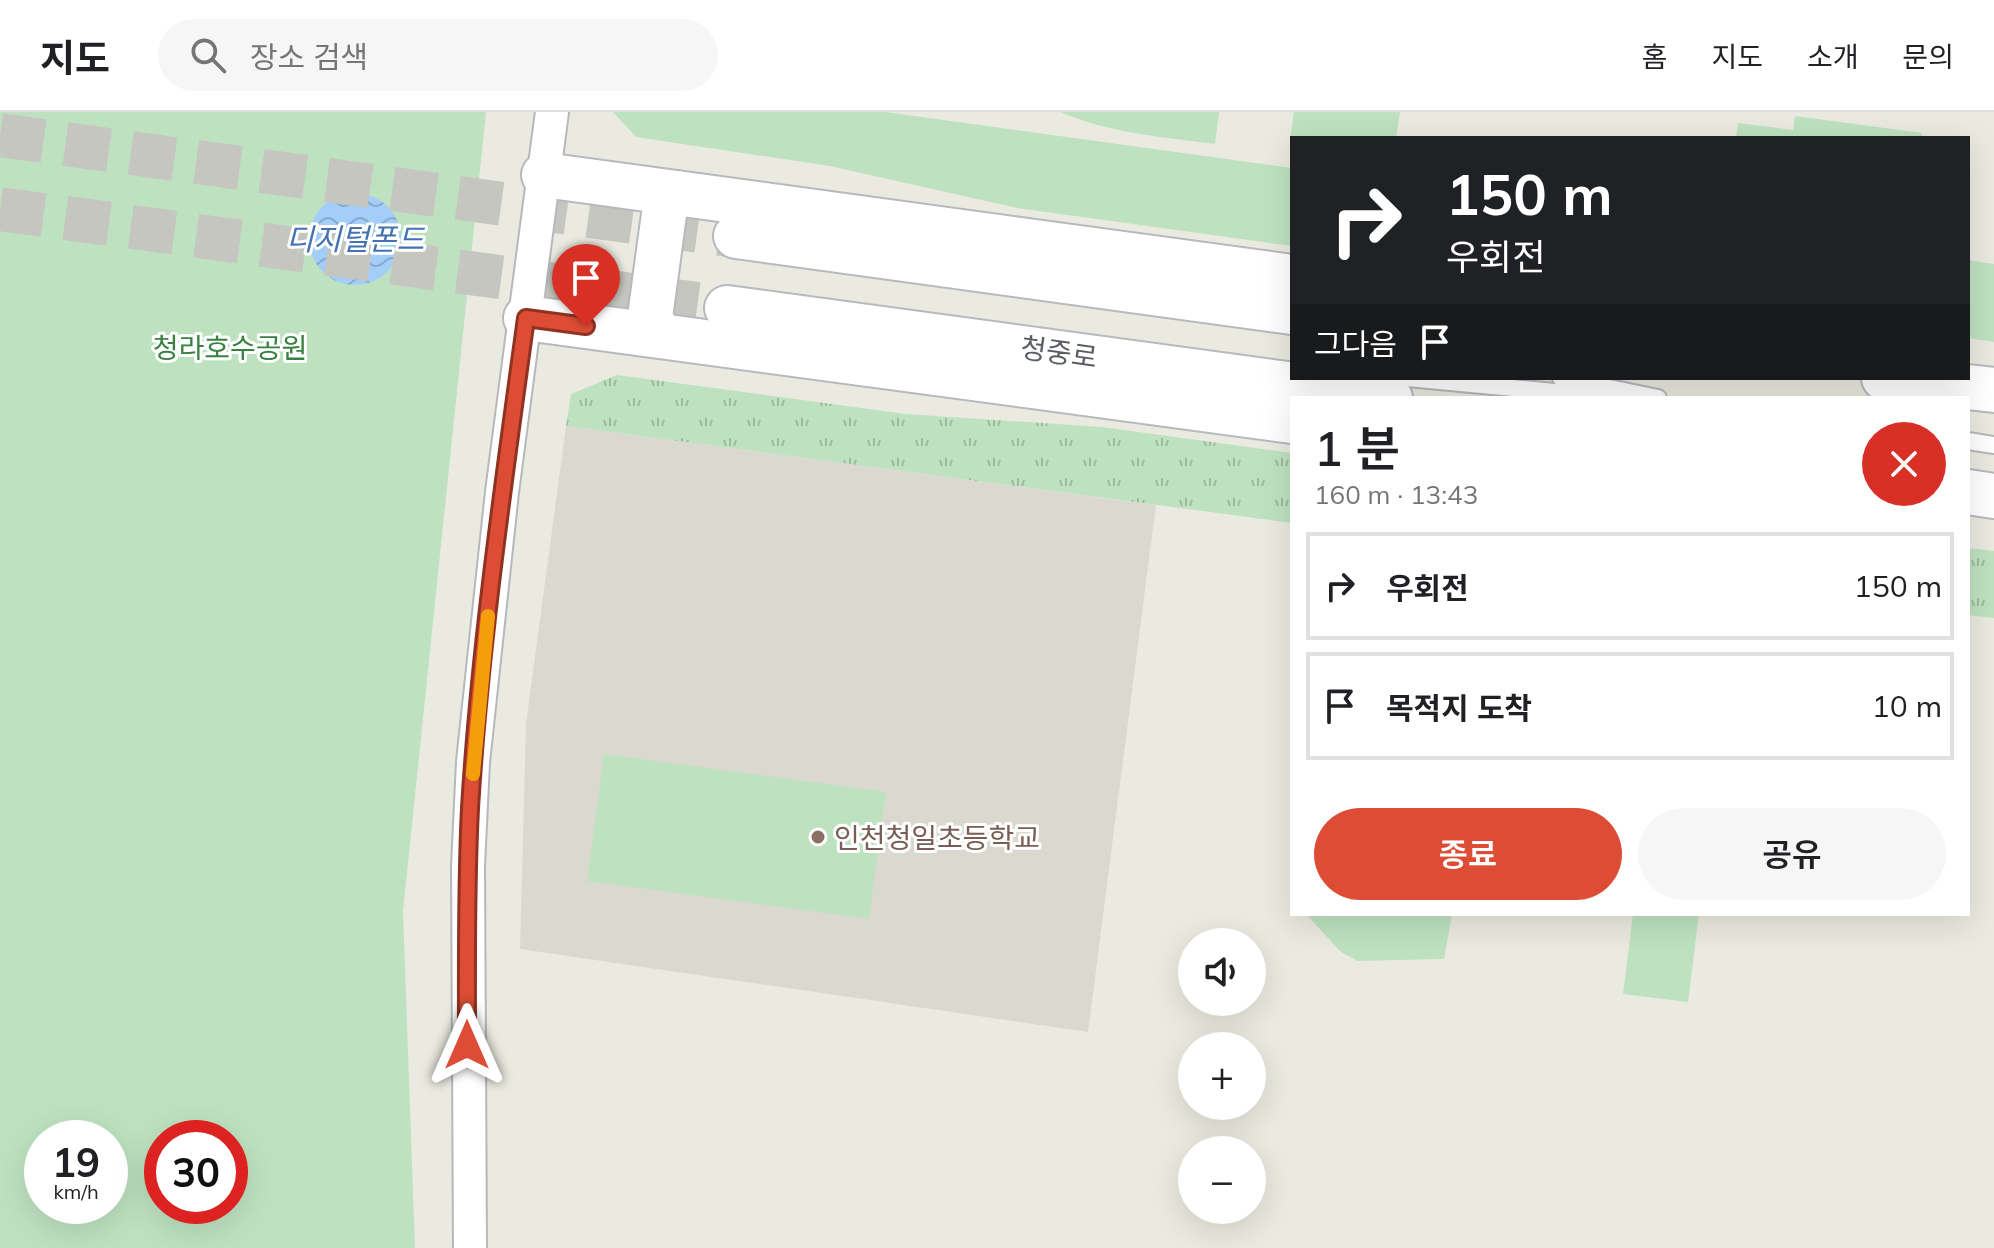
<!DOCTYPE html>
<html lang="ko">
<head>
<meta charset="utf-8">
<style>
  body { margin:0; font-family:Mulish,"Noto Sans KR",sans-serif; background:#f6f6f6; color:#202124; height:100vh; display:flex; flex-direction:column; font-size:30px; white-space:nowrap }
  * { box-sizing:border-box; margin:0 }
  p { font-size:26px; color:#757577 }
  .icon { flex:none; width:44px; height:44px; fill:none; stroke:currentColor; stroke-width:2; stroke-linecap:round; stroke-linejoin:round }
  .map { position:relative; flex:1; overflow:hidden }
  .details { position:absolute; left:1290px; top:284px; width:680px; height:520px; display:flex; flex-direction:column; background:#fff; border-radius:0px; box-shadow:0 8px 32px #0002 }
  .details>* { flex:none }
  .top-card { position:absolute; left:1290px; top:24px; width:680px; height:244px; border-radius:0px; box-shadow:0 8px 32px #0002; background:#202124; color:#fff; overflow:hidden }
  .tools { position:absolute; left:1178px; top:816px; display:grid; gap:16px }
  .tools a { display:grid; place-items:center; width:88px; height:88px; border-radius:50%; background:#fff; box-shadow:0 8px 32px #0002; font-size:40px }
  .speed { position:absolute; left:24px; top:1008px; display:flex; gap:16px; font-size:40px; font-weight:700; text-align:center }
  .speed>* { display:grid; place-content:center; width:104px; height:104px; border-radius:50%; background:#fff; box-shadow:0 8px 32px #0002; line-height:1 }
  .speed small { font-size:20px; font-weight:400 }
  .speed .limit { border:12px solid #d22; background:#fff; color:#111 }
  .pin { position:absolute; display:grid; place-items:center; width:68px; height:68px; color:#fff; margin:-82px -34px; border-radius:50% 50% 50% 0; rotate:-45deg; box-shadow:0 0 8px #0007 }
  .pin .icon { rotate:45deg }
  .me { position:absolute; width:88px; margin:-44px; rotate:0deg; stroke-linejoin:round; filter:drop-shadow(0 0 6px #0008) }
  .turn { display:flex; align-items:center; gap:28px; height:168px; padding:0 24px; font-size:36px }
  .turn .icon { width:104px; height:104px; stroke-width:2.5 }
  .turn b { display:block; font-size:56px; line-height:68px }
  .then { display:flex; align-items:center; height:76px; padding:0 24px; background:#0003; gap:16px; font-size:30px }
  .round { display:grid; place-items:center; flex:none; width:84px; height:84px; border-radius:42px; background:#f6f6f6 }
  .headline { display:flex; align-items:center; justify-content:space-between; height:136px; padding:0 24px }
  h1 { font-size:48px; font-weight:600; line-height:60px }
  .cta { display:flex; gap:16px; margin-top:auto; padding:16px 24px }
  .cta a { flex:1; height:92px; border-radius:48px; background:#dd4d35; color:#fff; font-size:32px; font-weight:600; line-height:92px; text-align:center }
  .cta a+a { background:#f6f6f6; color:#202124 }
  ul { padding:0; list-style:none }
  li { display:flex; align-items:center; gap:24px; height:108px; margin:0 16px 12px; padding:0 8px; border:4px solid #e0e0e0; border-radius:0px }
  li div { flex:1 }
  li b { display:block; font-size:30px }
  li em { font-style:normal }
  header { display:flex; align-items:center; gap:48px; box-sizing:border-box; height:112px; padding:0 40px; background:#fff; border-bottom:2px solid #e0e0e0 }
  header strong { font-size:38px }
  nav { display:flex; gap:44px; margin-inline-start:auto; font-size:28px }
  .search { width:560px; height:72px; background:#f6f6f6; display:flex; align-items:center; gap:20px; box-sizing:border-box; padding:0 28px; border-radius:44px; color:#757577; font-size:30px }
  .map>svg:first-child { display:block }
  .education { fill:#dbd9cf }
  .grass { fill:url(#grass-tufts) }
  .park { fill:#bee2c0; fill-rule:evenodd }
  .water { fill:url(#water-waves) }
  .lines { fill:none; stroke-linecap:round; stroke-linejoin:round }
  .secondary-tunnel { stroke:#c6c6c0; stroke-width:44; stroke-dasharray:44 22; stroke-linecap:butt }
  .lane-casing { stroke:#b6b8bd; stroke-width:20 }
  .street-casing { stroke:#b6b8bd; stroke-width:36 }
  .secondary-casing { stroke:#b6b9be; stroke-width:48 }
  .lane { stroke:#fff; stroke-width:16 }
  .street { stroke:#fff; stroke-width:32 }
  .secondary { stroke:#fff; stroke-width:44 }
  .route-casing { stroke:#903222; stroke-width:20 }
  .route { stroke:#dd4d35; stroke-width:14 }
  .slow { stroke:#f59e0b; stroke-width:14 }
  .education-dot { fill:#8d6e63; stroke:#fff; stroke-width:3 }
  .labels { text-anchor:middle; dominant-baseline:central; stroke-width:6; stroke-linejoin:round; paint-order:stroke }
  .park-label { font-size:28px; fill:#398041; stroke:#fff }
  .street-label { font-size:28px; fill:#595c61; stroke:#fff }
  .education-label { font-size:28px; fill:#785e54; stroke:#fff; text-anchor:start }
  .water-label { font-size:30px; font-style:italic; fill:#4573b2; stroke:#fff }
</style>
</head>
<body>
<header>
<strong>지도</strong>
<div class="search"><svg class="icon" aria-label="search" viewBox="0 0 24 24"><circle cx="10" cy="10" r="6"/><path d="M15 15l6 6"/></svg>장소 검색</div>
<nav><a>홈</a><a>지도</a><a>소개</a><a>문의</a></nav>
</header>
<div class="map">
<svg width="1994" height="1136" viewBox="0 0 1994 1136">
  <defs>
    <pattern id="grass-tufts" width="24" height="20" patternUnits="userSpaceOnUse" patternTransform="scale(2)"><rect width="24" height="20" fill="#bee2c0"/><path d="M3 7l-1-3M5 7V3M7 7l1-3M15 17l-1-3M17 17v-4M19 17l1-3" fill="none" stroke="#9dba9f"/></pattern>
    <pattern id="water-waves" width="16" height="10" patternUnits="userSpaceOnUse" patternTransform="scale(2)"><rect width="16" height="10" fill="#a3cef9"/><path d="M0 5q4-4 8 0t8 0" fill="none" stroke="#88aacd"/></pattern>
  </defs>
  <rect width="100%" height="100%" fill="#ebeae0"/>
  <path class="education" d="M566,314L1156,393L1088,920L520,837L526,612Z"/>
  <g class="grass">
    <path d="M617,263L906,302L1102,315L1292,341V411L566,314L571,282Z"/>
    <path d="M1968,436L1994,439V506L1968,503Z"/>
  </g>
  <g class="park">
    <path d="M0,0H486L403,799L415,1136H0ZM42,1026H110V1094H42ZM162,1026H230V1094H162Z"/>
    <path d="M613,0H885L1292,56V134L1017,96L830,54L636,25Z"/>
    <path d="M1060,0H1219L1215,32C1162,25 1109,21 1060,0Z"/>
    <path d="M1294,0H1400L1396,26L1292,27L1290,26Z"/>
    <path d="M1795,4L1922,21V26H1736L1738,11L1793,18Z"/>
    <path d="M1968,148L1994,152V230L1968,226Z"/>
    <path d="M604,642L886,680L869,807L587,769Z"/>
    <path d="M1306,802H1451L1452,803L1444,847L1358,849L1341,840Z"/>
    <path d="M1633,802H1699L1688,890L1623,882Z"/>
  </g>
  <circle class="water" cx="355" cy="127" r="46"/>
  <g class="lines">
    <g class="secondary-tunnel">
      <path d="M0,23L736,124"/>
      <path d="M0,97L727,196"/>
    </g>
    <defs>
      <g id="lane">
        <path d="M1408,266L1618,286"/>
        <path d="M1561,266L1658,286"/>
        <path d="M1968,329L1994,333"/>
      </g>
      <path id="street" d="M470,1136L468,754L473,650L502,380L552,0"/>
      <g id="secondary">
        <path d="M544,63L1292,165"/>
        <path d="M736,124L1292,200"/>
        <path d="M727,196L1390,286"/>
        <path d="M526,206L1292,309"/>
        <path d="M659,223L650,205L665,95L676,81"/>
        <path d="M1884,266L1994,278"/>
        <path d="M1968,380L1994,384"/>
      </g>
    </defs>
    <use href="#lane" class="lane-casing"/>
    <use href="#street" class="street-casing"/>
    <use href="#secondary" class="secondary-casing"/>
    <use href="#lane" class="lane"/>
    <use href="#street" class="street"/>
    <use href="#secondary" class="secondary"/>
  </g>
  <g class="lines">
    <defs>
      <path id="route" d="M467,933C467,854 466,775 470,696C480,532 504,368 526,206L586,214"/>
    </defs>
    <use href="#route" class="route-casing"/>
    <use href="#route" class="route"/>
    <path class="slow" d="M473,662L488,504"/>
  </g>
  <circle class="education-dot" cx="818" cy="725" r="8"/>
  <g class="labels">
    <g class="park-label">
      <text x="230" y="235">청라호수공원</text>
    </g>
    <g class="street-label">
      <text transform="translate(1059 240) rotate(8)">청중로</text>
    </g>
    <g class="education-label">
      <text x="834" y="725">인천청일초등학교</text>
    </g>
    <g class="water-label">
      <text x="355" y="127">디지털폰드</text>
    </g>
  </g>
</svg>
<div class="tools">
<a><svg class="icon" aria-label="sound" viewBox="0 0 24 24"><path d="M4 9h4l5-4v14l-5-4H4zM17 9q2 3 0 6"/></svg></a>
<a>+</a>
<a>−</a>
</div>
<div class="speed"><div>19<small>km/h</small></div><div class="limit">30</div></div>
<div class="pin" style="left:586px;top:214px;background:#d93025"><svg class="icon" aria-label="arrive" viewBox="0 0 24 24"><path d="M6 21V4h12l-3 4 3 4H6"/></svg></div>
<svg class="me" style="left:467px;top:933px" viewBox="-20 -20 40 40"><path d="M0-17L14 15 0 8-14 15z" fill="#dd4d35" stroke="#fff" stroke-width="4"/></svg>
<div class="top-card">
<div class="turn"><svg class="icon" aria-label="right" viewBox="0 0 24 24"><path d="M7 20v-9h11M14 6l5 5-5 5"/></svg><div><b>150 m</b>우회전</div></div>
<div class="then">그다음<svg class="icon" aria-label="arrive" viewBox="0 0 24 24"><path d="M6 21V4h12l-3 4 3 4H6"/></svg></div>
</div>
<section class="details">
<div class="headline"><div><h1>1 분</h1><p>160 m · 13:43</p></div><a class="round" style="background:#d93025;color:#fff"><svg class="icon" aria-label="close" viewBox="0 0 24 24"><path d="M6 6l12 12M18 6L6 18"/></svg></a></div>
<ul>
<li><svg class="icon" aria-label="right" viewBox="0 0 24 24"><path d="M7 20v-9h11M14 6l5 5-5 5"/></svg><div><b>우회전</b></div><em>150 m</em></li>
<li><svg class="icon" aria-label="arrive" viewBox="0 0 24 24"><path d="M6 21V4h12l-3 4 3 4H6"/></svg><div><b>목적지 도착</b></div><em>10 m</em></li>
</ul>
<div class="cta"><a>종료</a><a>공유</a></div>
</section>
</div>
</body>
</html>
